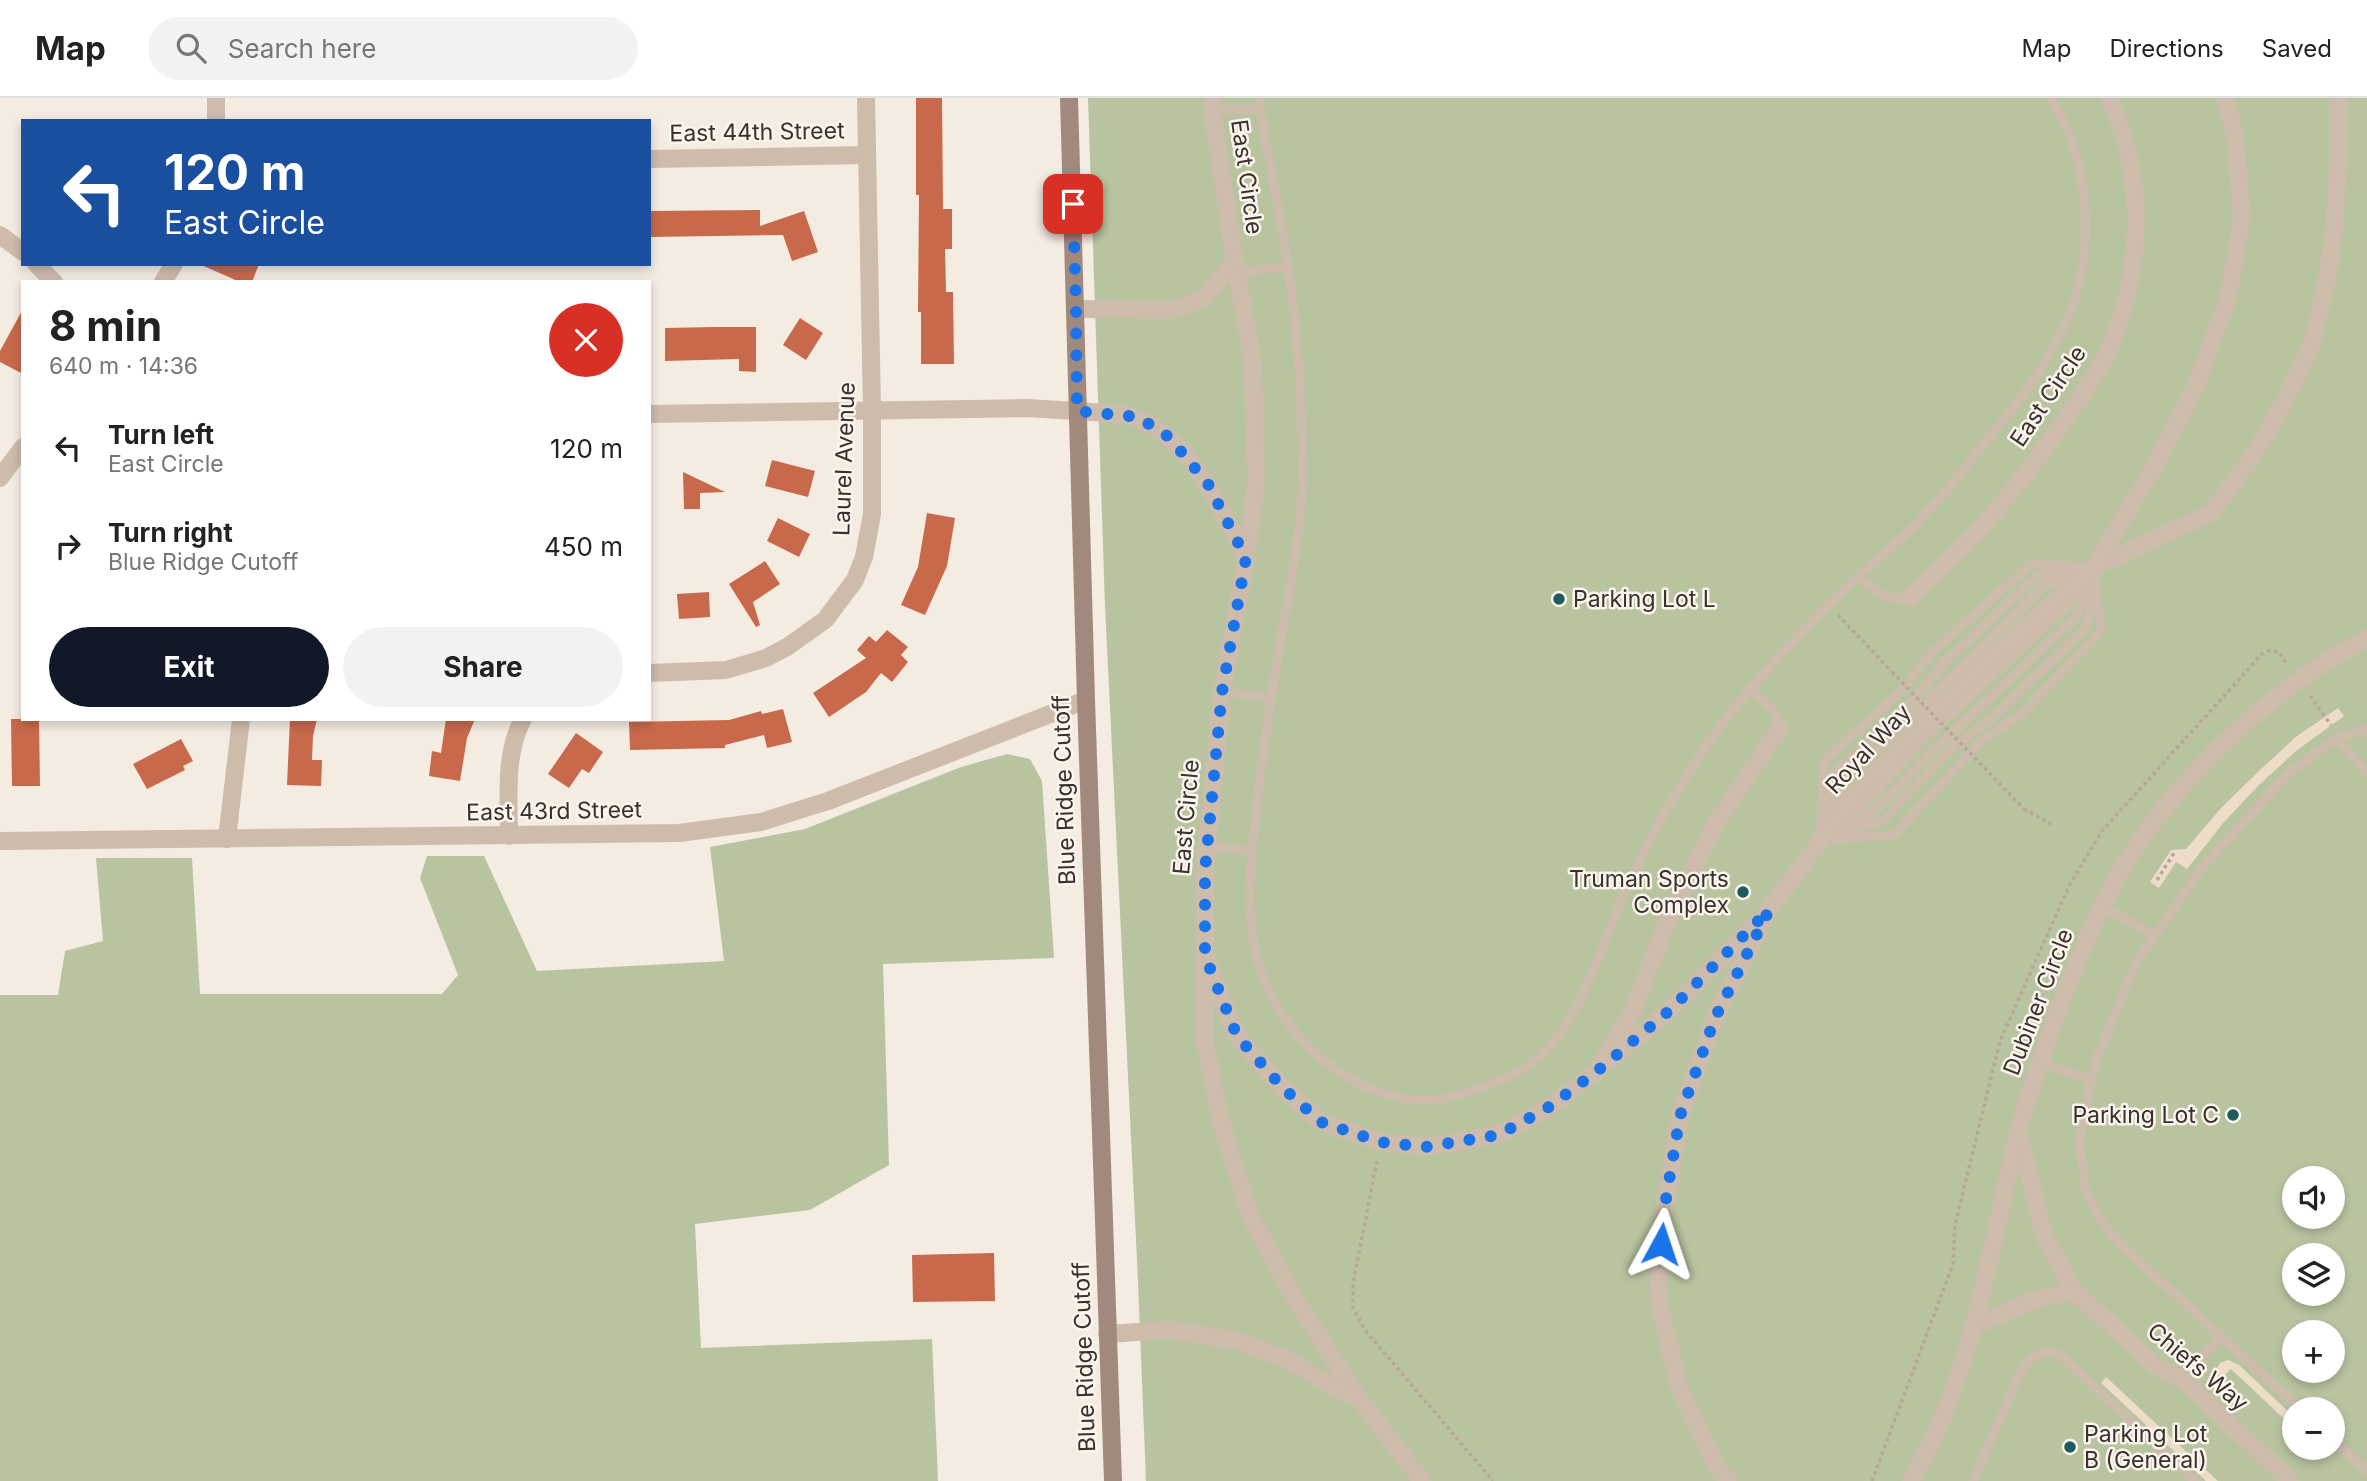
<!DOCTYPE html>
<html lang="en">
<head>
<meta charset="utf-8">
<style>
  body { margin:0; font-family:Inter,sans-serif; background:#f2f2f2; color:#222; height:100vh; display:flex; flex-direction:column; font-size:26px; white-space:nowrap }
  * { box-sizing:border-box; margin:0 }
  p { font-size:23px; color:#767676 }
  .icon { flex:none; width:38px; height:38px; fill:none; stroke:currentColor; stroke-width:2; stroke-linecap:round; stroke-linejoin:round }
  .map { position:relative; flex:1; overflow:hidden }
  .details { position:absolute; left:21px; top:182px; width:630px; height:441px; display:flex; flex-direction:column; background:#fff; border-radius:0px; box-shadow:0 4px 10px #0003 }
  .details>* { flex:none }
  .guide { position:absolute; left:21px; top:21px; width:630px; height:147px; border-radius:0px; box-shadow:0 4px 10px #0003; background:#1a4fa0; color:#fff; overflow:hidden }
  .tools { position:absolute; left:2282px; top:1068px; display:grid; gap:14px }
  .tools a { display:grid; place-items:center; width:63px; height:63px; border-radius:50%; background:#fff; box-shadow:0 4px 10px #0003; font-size:35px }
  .pin { position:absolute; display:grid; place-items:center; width:60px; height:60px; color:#fff; margin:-30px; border-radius:14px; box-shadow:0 4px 10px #0006 }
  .me { position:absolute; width:77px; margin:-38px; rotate:5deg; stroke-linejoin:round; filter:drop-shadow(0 0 5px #0008) }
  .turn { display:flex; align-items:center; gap:24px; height:147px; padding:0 28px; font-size:32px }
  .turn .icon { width:91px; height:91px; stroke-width:2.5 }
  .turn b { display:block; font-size:49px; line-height:60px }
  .round { display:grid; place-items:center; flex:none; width:74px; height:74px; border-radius:37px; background:#f2f2f2 }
  .summary { display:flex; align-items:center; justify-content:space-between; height:119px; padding:0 28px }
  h1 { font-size:42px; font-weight:700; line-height:52px }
  .cta { display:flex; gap:14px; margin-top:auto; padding:14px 28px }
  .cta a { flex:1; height:80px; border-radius:42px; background:#111827; color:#fff; font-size:28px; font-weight:700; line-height:80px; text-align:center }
  .cta a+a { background:#f2f2f2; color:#222 }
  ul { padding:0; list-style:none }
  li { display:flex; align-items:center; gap:21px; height:98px; padding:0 28px }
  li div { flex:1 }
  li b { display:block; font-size:26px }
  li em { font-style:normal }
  header { display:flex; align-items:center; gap:42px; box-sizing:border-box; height:98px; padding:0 35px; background:#fff; border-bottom:2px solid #e0e0e0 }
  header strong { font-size:33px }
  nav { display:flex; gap:38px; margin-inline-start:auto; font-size:24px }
  .search { width:490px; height:63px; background:#f2f2f2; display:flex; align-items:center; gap:18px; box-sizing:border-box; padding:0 24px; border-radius:38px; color:#767676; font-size:26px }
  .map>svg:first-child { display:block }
  .green { fill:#b8c4a0; fill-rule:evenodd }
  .plaza { fill:#ecdcc8 }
  .building { fill:#c8694b }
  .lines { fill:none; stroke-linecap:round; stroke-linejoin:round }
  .path { stroke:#b9a596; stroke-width:3.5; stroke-dasharray:3.5 3.5; stroke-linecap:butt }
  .lane { stroke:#cdbbac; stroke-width:9 }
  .street { stroke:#cdbbac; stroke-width:18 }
  .secondary { stroke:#a18a7d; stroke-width:18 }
  .path-bridge { stroke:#b9a596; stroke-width:3.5; stroke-dasharray:3.5 3.5; stroke-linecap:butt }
  .route { stroke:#1a73e8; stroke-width:12; stroke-dasharray:0 21.6 }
  .poi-dot { fill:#1f5a5e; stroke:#fbf5ee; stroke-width:2.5 }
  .labels { text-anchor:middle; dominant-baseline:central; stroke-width:5; stroke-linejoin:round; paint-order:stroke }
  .street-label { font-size:23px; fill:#3b302b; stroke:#fbf5ee }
  .poi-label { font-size:23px; fill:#3b302b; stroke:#fbf5ee; text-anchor:start }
</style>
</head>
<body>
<header>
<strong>Map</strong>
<div class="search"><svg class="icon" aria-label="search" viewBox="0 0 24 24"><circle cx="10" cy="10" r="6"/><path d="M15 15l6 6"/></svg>Search here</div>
<nav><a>Map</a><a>Directions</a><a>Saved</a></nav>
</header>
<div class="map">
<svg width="2367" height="1383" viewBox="0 0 2367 1383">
  <rect width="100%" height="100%" fill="#f4ebe1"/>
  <g class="green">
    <path d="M1088,0H2367V1383H1146L1138,1183L1105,508ZM2294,1080H2333V1118H2294ZM2294,1157H2333V1195H2294ZM2294,1234H2333V1272H2294ZM2294,1311H2333V1349H2294Z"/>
    <path d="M1007,656L1030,661L1042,683L1054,860L883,866L889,1067L810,1112L695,1126L701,1250L932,1241L938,1383H0V897H58L65,853L103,843L96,760H192L200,896H442L458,877L420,780L427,758H484L537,873L724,863L710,749L805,731L961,669Z"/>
  </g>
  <g class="plaza">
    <path d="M2338,610L2344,618L2296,653L2257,689L2224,724L2187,771L2176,764L2159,790L2150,784L2171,752L2186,751L2222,709L2262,670L2297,638Z"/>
    <path d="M2228,1262L2239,1267L2294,1319V1330L2231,1271L2220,1281L2217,1270L2220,1265Z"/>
    <path d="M2106,1279L2218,1383H2206L2101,1285Z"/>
  </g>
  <g class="building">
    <path d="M916,0H942L943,111H952V151H945L946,194H953L954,266H921V214H918L919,97H916Z"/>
    <path d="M760,112V128L804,113L818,154L792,163L783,137L649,139V113Z"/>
    <path d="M199,166H259L252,184H240Z"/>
    <path d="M23,211V276L0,264V253Z"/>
    <path d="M800,220L823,235L806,262L783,247Z"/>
    <path d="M714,229H756V274L739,273V261L665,263V230Z"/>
    <path d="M772,362L815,373L808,399L765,388Z"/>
    <path d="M683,374L725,394L700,395V411H684Z"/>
    <path d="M927,415L955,420L947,468L925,517L901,507L918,469Z"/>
    <path d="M778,420L810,436L799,459L767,443Z"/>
    <path d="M765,463L780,486L753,504L760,527L756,529L729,486Z"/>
    <path d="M709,494L710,519L679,521L677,496Z"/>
    <path d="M887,532L908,549L901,557L908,564L892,584L881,575L866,594L829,619L813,595L866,560L857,552L869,538L876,544Z"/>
    <path d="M783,611L792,644L767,650L764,637L725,647V650L630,652L629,624L729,622L761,613L762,616Z"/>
    <path d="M11,621H39L40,688H12Z"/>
    <path d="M290,621H317L313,638L312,662H322L321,688L287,687Z"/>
    <path d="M446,621H475L467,640L460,683L429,678L432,653L441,655Z"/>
    <path d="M576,635L603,654L589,675L582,671L569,690L548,676Z"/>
    <path d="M181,641L193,663L183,668L185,672L147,691L133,666Z"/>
    <path d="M994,1155L995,1203L913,1204L912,1157Z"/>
  </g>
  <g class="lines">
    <g class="path">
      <path d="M1838,517L1892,574"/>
      <path d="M2310,598L2331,627"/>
      <path d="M2024,711L2051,726"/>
      <path d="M2157,782L2174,755"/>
      <path d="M1377,1063L1353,1185V1210L1365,1232L1493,1383"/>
      <path d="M1872,1383L1953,1166L1955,1127L2000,943L2069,788L2102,733L2262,556L2271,552L2279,555L2288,567"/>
    </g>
    <g class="lane">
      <path d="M1260,0V12C1271,74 1285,136 1292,199C1300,262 1303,325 1302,388C1301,431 1292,475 1285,518C1274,580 1264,643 1257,706C1249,777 1239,849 1280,913C1311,962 1366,1002 1426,1002C1445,1002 1465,995 1483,989C1498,984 1513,978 1526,969C1579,935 1599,851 1624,796C1648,742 1677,690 1711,641C1757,577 1813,520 1871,467C1883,456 1896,446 1907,435C1938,405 1965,370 1992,336C2022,300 2052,261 2069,217C2092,159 2091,89 2067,31C2063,21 2056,10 2051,0"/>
      <path d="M1212,11L1260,12"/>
      <path d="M1237,175L1287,168"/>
      <path d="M1858,479C1876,492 1886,504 1909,500"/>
      <path d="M1750,590L1774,613L1780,630"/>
      <path d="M1222,594L1271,600"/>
      <path d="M2336,640L2367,674"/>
      <path d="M1826,716L1835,674L1906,610L1946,563L2038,477L2075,472"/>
      <path d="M1829,720L1844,685L2045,487L2076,476"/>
      <path d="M1843,724L1865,706L1921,644L2065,510L2079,491"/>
      <path d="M1843,730L1871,716L1931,655L2076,519L2089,484"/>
      <path d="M1820,738L1824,663L1897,597L1933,553L2031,466L2093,469"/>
      <path d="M1834,738L1884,722L1948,654L1999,614L2087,528L2092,488"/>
      <path d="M1821,742L1894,737L1981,643L2023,615L2101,533L2094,469"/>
      <path d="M1207,747L1252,753"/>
      <path d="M2102,809L2155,837"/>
      <path d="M2038,963L2091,982"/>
      <path d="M2182,1281L2221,1238"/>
      <path d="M2300,1311L2119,1145L2099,1120L2085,1090L2080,1046L2083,1023L2096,962L2137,863L2204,767L2289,675L2336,640L2367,631"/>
      <path d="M2333,1341L2367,1373"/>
      <path d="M1973,1383L2021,1273L2034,1258L2048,1253L2060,1257L2195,1383"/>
    </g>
    <g class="street">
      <path d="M1213,0L1212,11L1235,164L1253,266L1256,386L1246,460L1222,594L1205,773V858L1237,938L1283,990L1321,1024L1380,1044L1425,1049L1498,1037L1546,1011L1596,974L1633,912L1666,827L1713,730L1780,630"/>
      <path d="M216,23V0"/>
      <path d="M649,61L867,57"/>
      <path d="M0,137L23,154"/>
      <path d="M36,166L54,184"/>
      <path d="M163,184L174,166"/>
      <path d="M1076,211L1175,212L1203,200L1235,164"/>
      <path d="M649,316L1028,310L1123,316C1186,329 1219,408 1246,460"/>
      <path d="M0,380L23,349"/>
      <path d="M2094,469L2211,415L2254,356L2285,303L2312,247L2327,180L2334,135L2338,67V0"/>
      <path d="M1909,500C1929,480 1951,461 1970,441C2004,406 2035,364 2063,325C2085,294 2106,263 2118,228C2144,154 2142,71 2109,0"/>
      <path d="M649,575L726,572L766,560L787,549L825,522L855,482L864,459L872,416V312L866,0"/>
      <path d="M509,738C509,700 504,656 523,621"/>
      <path d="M227,741L241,621"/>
      <path d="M0,743L679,735L761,724L828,703L1086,602"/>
      <path d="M1205,866V945L1221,1024L1251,1120L1297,1204L1357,1298L1422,1383"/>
      <path d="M1606,965L1669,913L1757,824"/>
      <path d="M2020,1039L2044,1138L2074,1193"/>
      <path d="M1974,1228L2036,1201L2074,1193L2156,1268L2182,1281L2290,1383"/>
      <path d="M1107,1236L1168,1232L1234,1242L1286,1261L1344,1295L1357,1298"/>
      <path d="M1728,1383L1718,1371L1679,1289L1658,1200L1663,1119L1680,1018L1715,920L1769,812L1857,694L1982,568L2094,469L2154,369L2195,291L2228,200L2242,120L2235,37L2225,0"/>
      <path d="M1911,1383C1974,1277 1989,1153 2018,1035C2031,985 2048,938 2067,890C2089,834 2113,778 2149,730C2206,653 2282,585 2367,540"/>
    </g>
    <path class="secondary" d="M1069,0L1086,602L1113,1383"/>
    <path class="path-bridge" d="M1892,574L2024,711"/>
  </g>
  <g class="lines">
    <path class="route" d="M1073,106L1076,211L1077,313L1138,319L1169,339L1208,386L1246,460L1222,594L1205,773V858L1237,938L1283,990L1321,1024L1380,1044L1425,1049L1498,1037L1546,1011L1596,974L1669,913L1769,812L1715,920L1680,1018L1663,1119L1661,1146"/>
  </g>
  <g class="poi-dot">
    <circle cx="1559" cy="501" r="7"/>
    <circle cx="1743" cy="794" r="7"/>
    <circle cx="2233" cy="1017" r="7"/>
    <circle cx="2070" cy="1349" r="7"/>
  </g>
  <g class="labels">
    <g class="street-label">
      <text transform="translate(757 34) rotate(-1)">East 44th Street</text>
      <text transform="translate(1247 79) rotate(82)">East Circle</text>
      <text transform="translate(2048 298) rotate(-56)">East Circle</text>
      <text transform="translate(844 361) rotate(-88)">Laurel Avenue</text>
      <text transform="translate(1868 651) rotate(-47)">Royal Way</text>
      <text transform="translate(1064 692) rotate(-92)">Blue Ridge Cutoff</text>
      <text transform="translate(554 713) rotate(-1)">East 43rd Street</text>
      <text transform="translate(1186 719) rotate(-85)">East Circle</text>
      <text transform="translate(2038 904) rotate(-69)">Dubiner Circle</text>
      <text transform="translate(1084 1259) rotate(-92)">Blue Ridge Cutoff</text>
      <text transform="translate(2198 1269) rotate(40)">Chiefs Way</text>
    </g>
    <g class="poi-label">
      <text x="1573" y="501">Parking Lot L</text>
      <text x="1729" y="781" text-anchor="end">Truman Sports<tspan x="1729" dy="26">Complex</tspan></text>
      <text x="2219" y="1017" text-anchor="end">Parking Lot C</text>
      <text x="2084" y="1336">Parking Lot<tspan x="2084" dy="26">B (General)</tspan></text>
    </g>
  </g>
</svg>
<div class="tools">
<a><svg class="icon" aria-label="sound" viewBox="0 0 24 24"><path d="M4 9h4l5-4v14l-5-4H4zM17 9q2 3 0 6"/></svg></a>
<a><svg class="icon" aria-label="layers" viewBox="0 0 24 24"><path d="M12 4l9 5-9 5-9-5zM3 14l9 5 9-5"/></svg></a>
<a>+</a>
<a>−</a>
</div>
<div class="pin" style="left:1073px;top:106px;background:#d93025"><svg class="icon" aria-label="arrive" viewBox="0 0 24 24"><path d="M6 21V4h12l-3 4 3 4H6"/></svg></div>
<svg class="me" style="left:1661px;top:1146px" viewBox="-20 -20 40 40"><path d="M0-17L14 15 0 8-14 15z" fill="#1a73e8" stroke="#fff" stroke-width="4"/></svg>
<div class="guide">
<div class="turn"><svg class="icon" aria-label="left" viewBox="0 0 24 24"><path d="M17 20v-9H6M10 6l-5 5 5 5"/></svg><div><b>120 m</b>East Circle</div></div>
</div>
<section class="details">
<div class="summary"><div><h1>8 min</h1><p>640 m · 14:36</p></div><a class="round" style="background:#d93025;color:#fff"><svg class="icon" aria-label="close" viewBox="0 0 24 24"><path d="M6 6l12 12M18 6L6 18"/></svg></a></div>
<ul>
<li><svg class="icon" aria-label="left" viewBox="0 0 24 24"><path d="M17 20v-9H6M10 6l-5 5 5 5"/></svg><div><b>Turn left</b><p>East Circle</p></div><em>120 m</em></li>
<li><svg class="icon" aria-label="right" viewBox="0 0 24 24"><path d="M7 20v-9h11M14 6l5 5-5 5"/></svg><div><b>Turn right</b><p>Blue Ridge Cutoff</p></div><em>450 m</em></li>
</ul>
<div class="cta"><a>Exit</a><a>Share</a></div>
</section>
</div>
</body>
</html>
